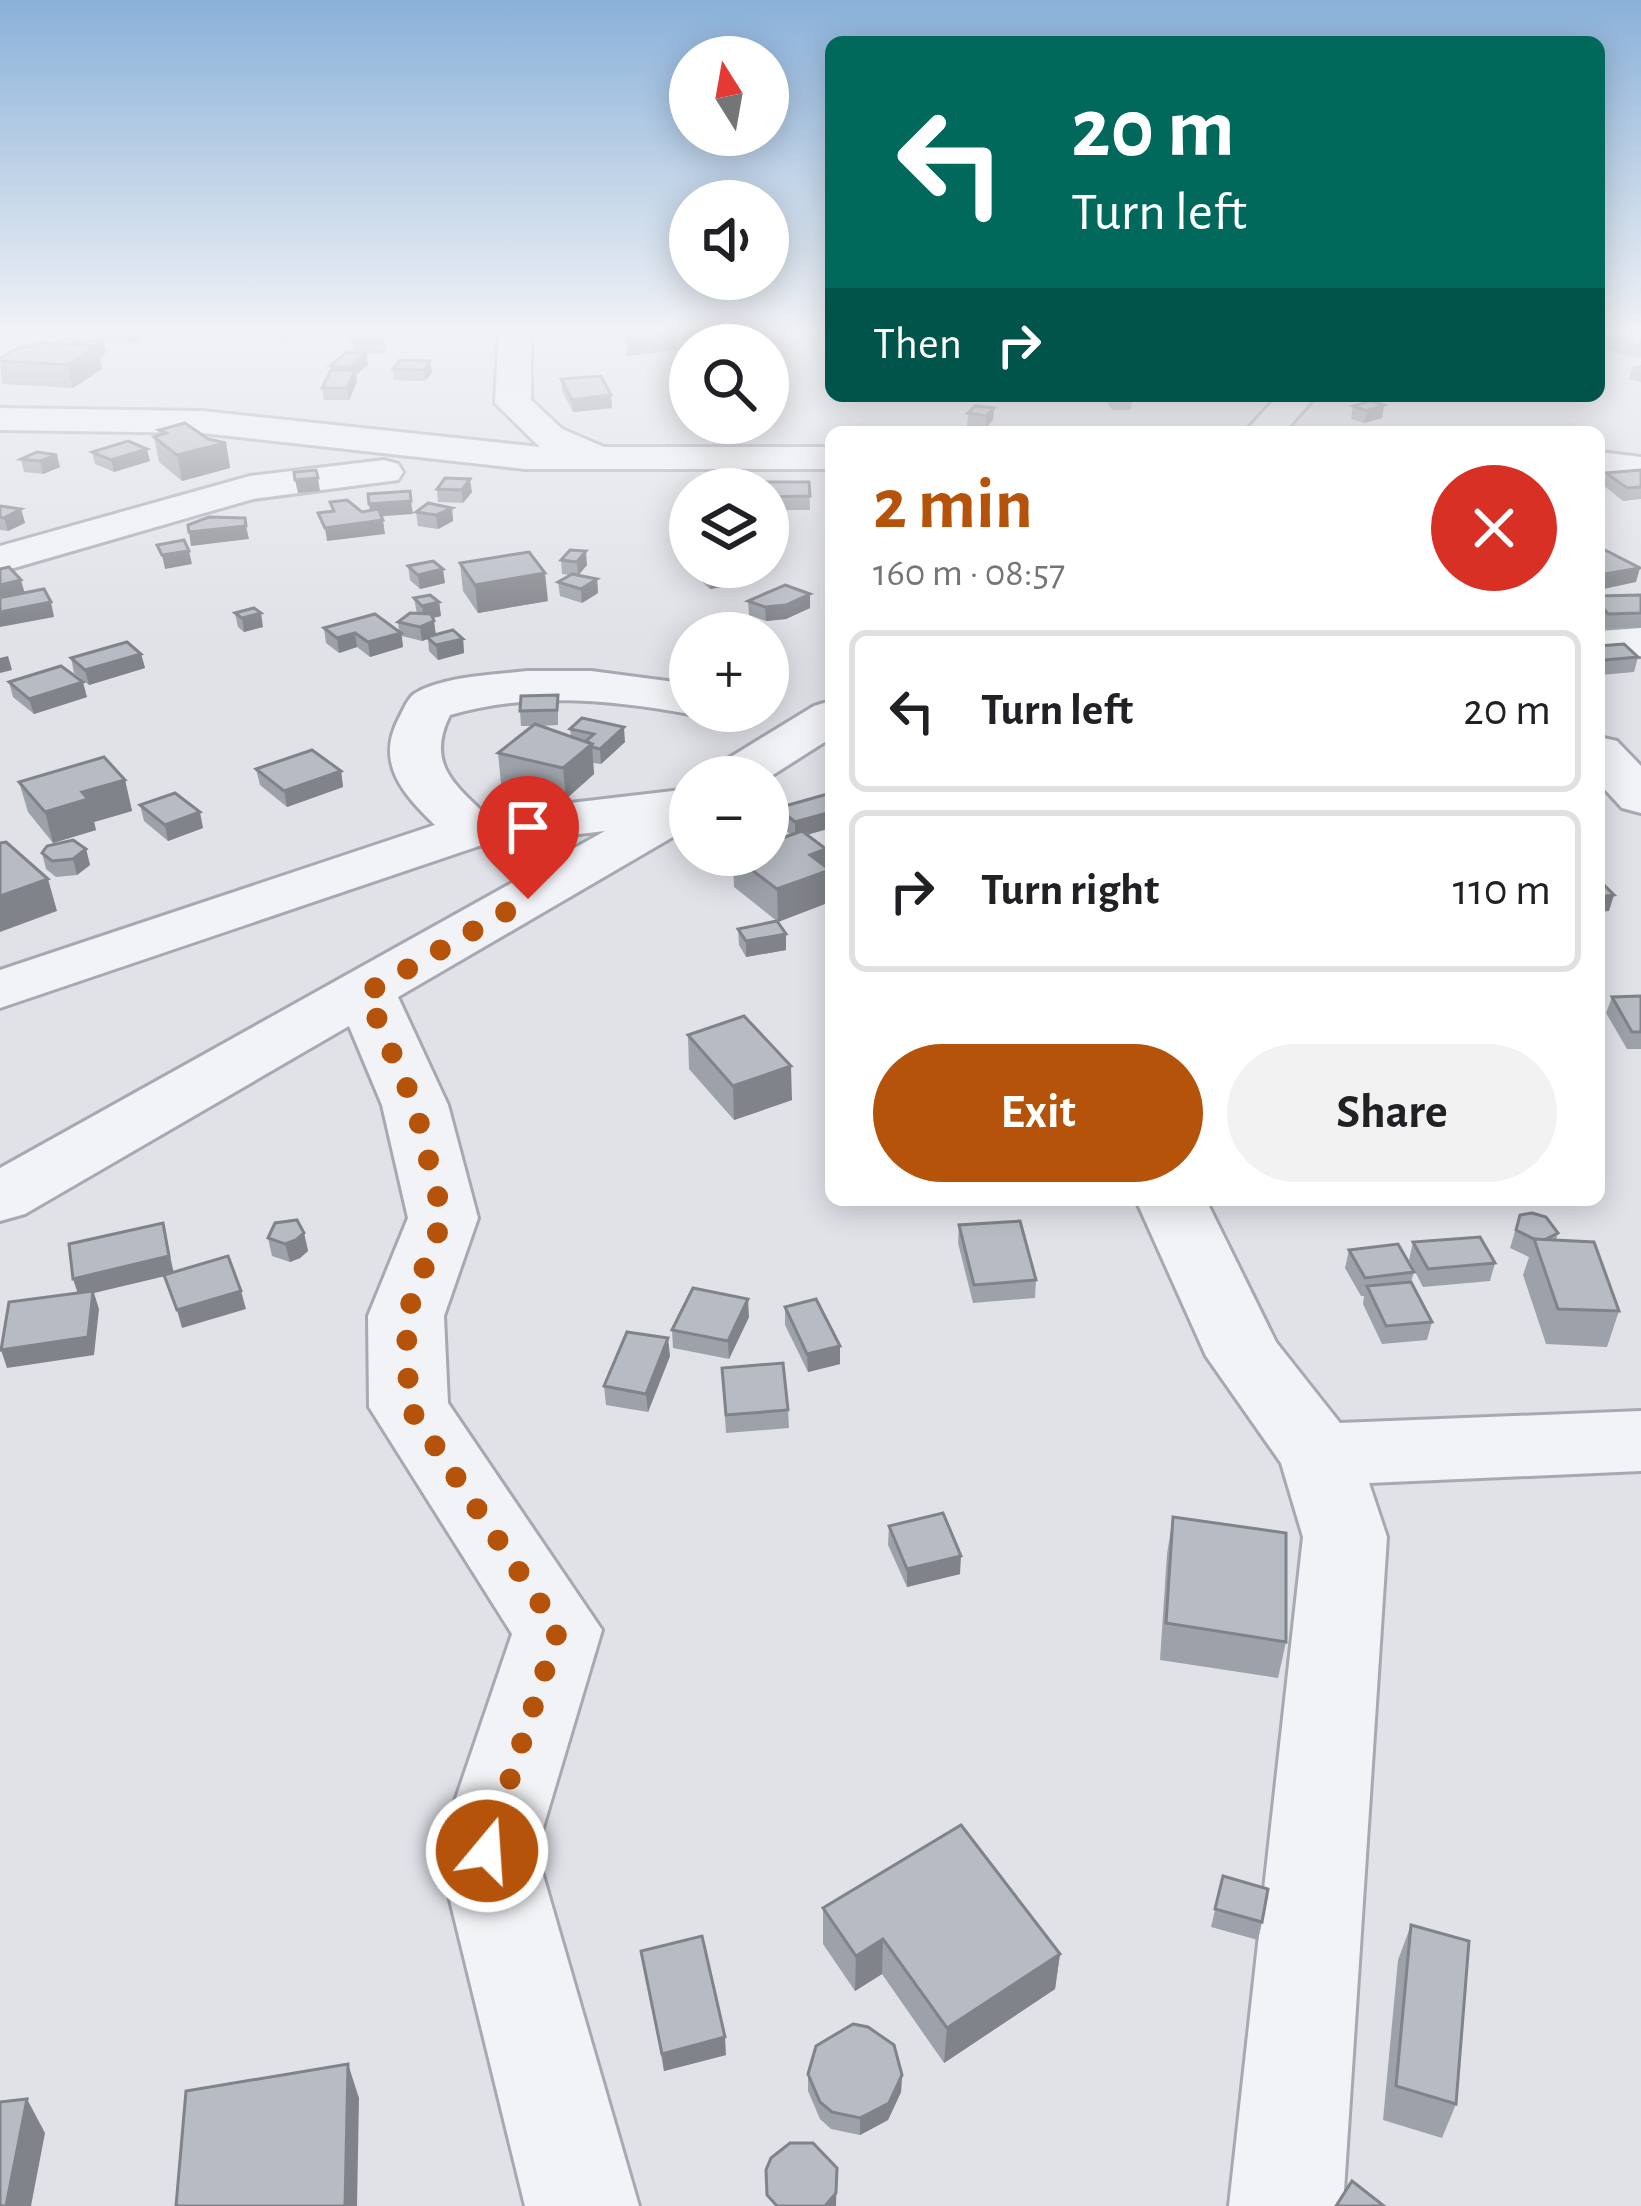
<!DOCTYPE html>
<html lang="en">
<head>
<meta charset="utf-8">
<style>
  body { margin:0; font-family:"Alegreya Sans",sans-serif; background:#f2f2f2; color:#202124; height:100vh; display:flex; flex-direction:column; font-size:45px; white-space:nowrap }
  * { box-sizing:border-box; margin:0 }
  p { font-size:39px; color:#757577 }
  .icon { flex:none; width:66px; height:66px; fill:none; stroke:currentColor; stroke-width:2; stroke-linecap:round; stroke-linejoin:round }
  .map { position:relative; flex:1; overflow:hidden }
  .panel { position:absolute; left:825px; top:426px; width:780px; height:780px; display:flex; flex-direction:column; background:#fff; border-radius:18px; box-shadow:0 6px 30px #0003 }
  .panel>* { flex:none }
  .guide { position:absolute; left:825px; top:36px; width:780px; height:366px; border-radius:18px; box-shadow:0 6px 30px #0003; background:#00695c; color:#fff; overflow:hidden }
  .needle { width:78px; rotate:349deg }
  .controls { position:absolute; left:669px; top:36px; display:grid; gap:24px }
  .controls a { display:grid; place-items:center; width:120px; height:120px; border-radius:50%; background:#fff; box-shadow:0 6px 30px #0003; font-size:60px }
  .pin { position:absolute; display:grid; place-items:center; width:102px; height:102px; color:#fff; margin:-123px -51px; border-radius:50% 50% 50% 0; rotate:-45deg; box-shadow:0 0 12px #0007 }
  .pin .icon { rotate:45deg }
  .me { position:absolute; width:132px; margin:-66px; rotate:18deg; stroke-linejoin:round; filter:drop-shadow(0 0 9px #0008) }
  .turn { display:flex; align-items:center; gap:42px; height:252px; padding:0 48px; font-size:54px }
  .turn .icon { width:156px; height:156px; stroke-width:2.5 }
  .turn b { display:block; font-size:84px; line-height:102px }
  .then { display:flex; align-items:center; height:114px; padding:0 48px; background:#0003; gap:24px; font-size:45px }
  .round { display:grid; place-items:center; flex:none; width:126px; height:126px; border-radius:63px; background:#f2f2f2 }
  .summary { display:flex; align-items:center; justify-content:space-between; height:204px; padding:0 48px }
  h1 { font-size:72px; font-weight:700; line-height:90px; color:#b45309 }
  .cta { display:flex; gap:24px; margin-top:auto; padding:24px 48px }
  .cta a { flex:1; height:138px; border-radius:72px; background:#b45309; color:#fff; font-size:48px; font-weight:700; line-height:138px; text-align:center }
  .cta a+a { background:#f2f2f2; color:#202124 }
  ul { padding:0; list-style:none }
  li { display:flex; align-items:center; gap:36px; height:162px; margin:0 24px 18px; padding:0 24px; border:6px solid #e0e0e0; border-radius:18px }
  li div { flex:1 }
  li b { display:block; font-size:45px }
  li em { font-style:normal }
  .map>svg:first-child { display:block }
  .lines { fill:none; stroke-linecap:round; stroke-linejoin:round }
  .minor-casing { stroke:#a6a9b2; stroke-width:6 }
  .minor { fill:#f2f3f6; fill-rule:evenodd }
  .wall { fill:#9da1a9 }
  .shaded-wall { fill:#808389 }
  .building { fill:#b7bbc4; stroke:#808389; stroke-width:3 }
  .route { stroke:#b45309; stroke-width:21; stroke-dasharray:0 37.8 }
</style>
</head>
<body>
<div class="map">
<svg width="1641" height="2206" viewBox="0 0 1641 2206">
  <rect width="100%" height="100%" fill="#e0e2e8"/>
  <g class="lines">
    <defs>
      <g id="minor">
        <path d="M29,329H75L71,336L0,361V339Z"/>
        <path d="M499,329H531V400L562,429L604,447H831V469H525L202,433L0,430V408L202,411L540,447L495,403Z"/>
        <path d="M1278,396H1316L1284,432H1245Z"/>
        <path d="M1599,452L1641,457V481L1599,476Z"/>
        <path d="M384,460L398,464L403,472L398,480L253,499L0,572V546L250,476Z"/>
        <path d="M1641,628V656L1599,659V631Z"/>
        <path d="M527,671H591L690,684V711H700L690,714C609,699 530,692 450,715C427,761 451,782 484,813L690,789V827L398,997L448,1105L478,1218L444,1316L448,1403L602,1630L536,1851L639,2206H525L438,1851L512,1634L369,1407L368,1316L408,1218L382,1105L349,1026L25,1214L0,1221V1168L605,831L479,846L0,1008V970L435,825C403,794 375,763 399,718C403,711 407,699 414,694C443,676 495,675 527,671Z"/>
        <path d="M831,701V738L768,778L708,777L716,766L814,706Z"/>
        <path d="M1599,737L1617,741L1641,766V813L1622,808L1599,783Z"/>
        <path d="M1136,1200H1206L1276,1342L1340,1423L1641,1411V1471L1369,1483L1387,1537L1343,2206H1229L1303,1537L1281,1463L1206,1356Z"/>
      </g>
    </defs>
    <use href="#minor" class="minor-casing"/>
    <use href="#minor" class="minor"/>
  </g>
  <g class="wall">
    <path d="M94,329H141L143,337L132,343L96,339Z"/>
    <path d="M270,329H297L298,334L288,340L272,338Z"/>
    <path d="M373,329H415L384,335L386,346L383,353H366L368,365L356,375L357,382L349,400H324L322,388L331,370L330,366L354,352L352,342L384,334Z"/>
    <path d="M1599,329H1641V357L1637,358L1602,348L1604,337L1608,336L1599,333Z"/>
    <path d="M104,341L106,352L99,359L102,369L73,388L2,384L0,358L70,344Z"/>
    <path d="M400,360L432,373L425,381L394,380L393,369Z"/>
    <path d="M1641,365V382L1629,379L1632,367Z"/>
    <path d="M561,379L611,395L612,408L573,412L562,391Z"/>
    <path d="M1103,396H1132L1131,410H1112Z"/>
    <path d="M1172,396H1203V401L1178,402Z"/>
    <path d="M1384,405L1382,418L1364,423L1351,419L1353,406Z"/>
    <path d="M975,406L993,420L986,428L967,426L968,413Z"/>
    <path d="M159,430L226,443L230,468L182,481L159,462L154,437L160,435Z"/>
    <path d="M37,452L60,467L43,474L24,472L21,459Z"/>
    <path d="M92,452L150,461L114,472L95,464Z"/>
    <path d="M1641,470V499L1623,501L1603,485L1606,473Z"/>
    <path d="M809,482L810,510H768V489Z"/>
    <path d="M437,489L472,492L463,503L438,502Z"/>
    <path d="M0,507L21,509L25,523L8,531L0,530Z"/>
    <path d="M452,508L453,521L438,529L418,526L416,512Z"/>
    <path d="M570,550L587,565L579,575L597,579L598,593L582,603L560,596L558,582L571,575L562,574L561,560Z"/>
    <path d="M460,563L548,601L478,613L463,591Z"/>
    <path d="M408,566L445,583L420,589L410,580Z"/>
    <path d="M700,567L740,584L710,589L700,580Z"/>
    <path d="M810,594V608L786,619L766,621L749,615L748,601Z"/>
    <path d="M1641,595V627L1605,628L1599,622V596Z"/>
    <path d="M414,598L439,602L441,616L433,618L436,635L463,639L464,653L438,660L429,651L428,639L422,641L402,636L403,647L370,657L357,647L339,653L326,643L324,628L399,632L398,622L417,614Z"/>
    <path d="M235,613L263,627L244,632L238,627Z"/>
    <path d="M1599,646L1638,657L1634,672L1601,675L1599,672Z"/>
    <path d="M141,654L145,668L89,685L74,673L71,658Z"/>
    <path d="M9,682L87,697L34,714L13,697Z"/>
    <path d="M558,695V725L540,726L571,736L570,729L625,742L601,764L593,763L594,774L566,799L501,784L498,753L533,726H521L520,711Z"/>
    <path d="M256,769L341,771L343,787L287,807L260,785Z"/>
    <path d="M125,780L132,811L94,822L96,830L53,843L28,812L19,782Z"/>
    <path d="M831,793V828L807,835L826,866L830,902L778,922L734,887L733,856L791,835L778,823V808Z"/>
    <path d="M140,805L203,828L168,841L144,821Z"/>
    <path d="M86,849L90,865L77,875L56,877L46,869L42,853Z"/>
    <path d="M738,929L786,950L746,957L739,945Z"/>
    <path d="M1641,996V1049H1627L1606,1013L1612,997Z"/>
    <path d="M688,1035L792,1100L734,1120L689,1069Z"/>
    <path d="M1520,1215L1558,1233L1556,1240L1619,1311L1607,1347L1546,1344L1523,1275L1529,1257L1510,1248Z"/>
    <path d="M959,1225L1036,1280L1035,1298L973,1303L958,1243Z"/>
    <path d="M304,1233L308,1251L300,1258L290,1262L272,1256L268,1238Z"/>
    <path d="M1413,1242L1495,1263L1490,1281L1423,1287L1409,1260Z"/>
    <path d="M1349,1250L1414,1272L1411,1282L1432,1322L1427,1340L1382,1344L1363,1304L1364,1296H1361L1345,1268Z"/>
    <path d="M785,1307L840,1346V1364L808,1372L785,1325Z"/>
    <path d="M749,1317L729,1359L673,1348L672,1330Z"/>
    <path d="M670,1356L648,1412L606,1405L604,1386Z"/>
    <path d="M722,1368L788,1410L789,1428L726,1433Z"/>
    <path d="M1173,1517L1286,1642L1278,1678L1160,1660L1167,1554Z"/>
    <path d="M889,1526L960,1574L907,1587L888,1545Z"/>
    <path d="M1223,1876L1262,1922L1258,1940L1211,1927Z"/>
    <path d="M823,1908L1060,1954L1055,1989L944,2063L882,1974L855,1991L823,1944Z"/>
    <path d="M1411,1925L1456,2104L1442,2138L1383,2120L1398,1960Z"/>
    <path d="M641,1951L726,2055L664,2071Z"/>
    <path d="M808,2074L902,2075L901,2092L888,2120L860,2135L831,2129L820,2119L808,2091Z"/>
  </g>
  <g class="shaded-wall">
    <path d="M123,329H141L143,337L132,343L129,332Z"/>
    <path d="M286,329H297L298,334L288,340Z"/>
    <path d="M384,329H415L385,335Z"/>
    <path d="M665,329H675L676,350L627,356L626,333Z"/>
    <path d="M104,341L106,352L100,359L97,347Z"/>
    <path d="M97,346L102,369L73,388L67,365Z"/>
    <path d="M366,353L368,365L356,375L357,382L349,400L347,388L351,378L350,367Z"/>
    <path d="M430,361L432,373L425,381L424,370Z"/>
    <path d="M611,395L612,408L573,412L572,400Z"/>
    <path d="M1384,405L1382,418L1364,423L1367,411Z"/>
    <path d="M994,408L993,420L986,428V416Z"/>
    <path d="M226,443L230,468L182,481L177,455Z"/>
    <path d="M147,449L150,461L114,472L111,460Z"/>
    <path d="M57,455L60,467L43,474L40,461Z"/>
    <path d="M318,478L320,491L298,493L295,480Z"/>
    <path d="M470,479L472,492L463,503L462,490Z"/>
    <path d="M411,501L413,514L371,517L369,504Z"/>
    <path d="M452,508L453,521L438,529L436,515Z"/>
    <path d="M21,509L25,523L8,531L4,518Z"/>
    <path d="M383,520L385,534L327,541L325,528Z"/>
    <path d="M246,526L249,539L191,546L189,532Z"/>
    <path d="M189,551L192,564L165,569L162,555Z"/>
    <path d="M586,551L587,565L578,575L577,562Z"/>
    <path d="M1640,568L1636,582L1599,590L1602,576Z"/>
    <path d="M443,569L445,583L420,589L418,575Z"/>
    <path d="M739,570L740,584L710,589V575Z"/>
    <path d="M545,573L548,601L478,613L475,585Z"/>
    <path d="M597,579L598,593L582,603L581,589Z"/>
    <path d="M21,580L25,594L0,600V585Z"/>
    <path d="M810,594V608L786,619L766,621L765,607Z"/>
    <path d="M51,602L54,617L0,627V612Z"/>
    <path d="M439,602L441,616L424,620L422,606Z"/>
    <path d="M261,613L263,627L244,632L242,618Z"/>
    <path d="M434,621L436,636L422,641L420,627Z"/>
    <path d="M355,633L357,647L339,653L337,638Z"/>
    <path d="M401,633L403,647L370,657L368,642Z"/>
    <path d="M463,639L464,653L438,660L436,645Z"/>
    <path d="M141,654L145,668L89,685L85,670Z"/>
    <path d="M8,656L12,670L0,673V658Z"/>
    <path d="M83,682L87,697L34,714L29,699Z"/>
    <path d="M624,727L625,742L601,764L600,749Z"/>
    <path d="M592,744L594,774L566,799L563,768Z"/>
    <path d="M341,771L343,787L287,807L284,791Z"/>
    <path d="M125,780L132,811L94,822L96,830L53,843L45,812L82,792Z"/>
    <path d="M200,812L203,828L168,841L165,825Z"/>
    <path d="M831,812V828L795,838V822Z"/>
    <path d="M86,849L90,865L77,875L73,859Z"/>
    <path d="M826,849V872L830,870V902L778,922L777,889L810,855Z"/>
    <path d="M48,879L57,911L0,932V896Z"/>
    <path d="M1614,895L1609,911L1599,912V897Z"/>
    <path d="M786,934V950L746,957V941Z"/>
    <path d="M791,1066L792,1100L734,1120L733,1086Z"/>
    <path d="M163,1223L174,1274L94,1293L99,1309L94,1355L7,1368L1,1350L79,1297L73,1279Z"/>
    <path d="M304,1233L308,1251L300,1258L290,1262L285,1244Z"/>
    <path d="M241,1291L246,1309L182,1328L177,1310Z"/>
    <path d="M748,1299L749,1317L729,1359L728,1341Z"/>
    <path d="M668,1338L670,1356L648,1412L646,1394Z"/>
    <path d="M840,1346V1364L808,1372L807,1354Z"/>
    <path d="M961,1556L960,1574L907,1587V1569Z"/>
    <path d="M883,1939L882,1974L855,1991L856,1956Z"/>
    <path d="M1060,1954L1055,1989L944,2063L947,2028Z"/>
    <path d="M725,2037L726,2055L664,2071L662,2054Z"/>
    <path d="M348,2064L359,2098L357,2206H345Z"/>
    <path d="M902,2075L901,2092L888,2120L860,2135V2118Z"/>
    <path d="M27,2099L45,2133L31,2206H6Z"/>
    <path d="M837,2168L836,2206H825Z"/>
  </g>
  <g class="building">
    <path d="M102,329H136L129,332Z"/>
    <path d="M626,329H665L626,333Z"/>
    <path d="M1624,331L1641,335V346L1604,337Z"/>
    <path d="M384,334L382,341L352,342L354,335Z"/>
    <path d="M74,341H104L97,347H94L97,346L70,344Z"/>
    <path d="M41,343L97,346L67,365L0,361V358L18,348Z"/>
    <path d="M347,352L366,353L350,367L330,366Z"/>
    <path d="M400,360L430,361L424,370L393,369Z"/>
    <path d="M331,370H355L347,388H322Z"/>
    <path d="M601,376L611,395L572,400L561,379Z"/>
    <path d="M1371,401L1384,405L1367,411L1353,406Z"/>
    <path d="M975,406L994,408L986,416L968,413Z"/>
    <path d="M185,423L208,439L226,443L177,455L154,437L166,433L159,430Z"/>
    <path d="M128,441L147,449L111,460L92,452Z"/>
    <path d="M37,452L57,455L40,461L21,459Z"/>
    <path d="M316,470L318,478L295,480L294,472Z"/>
    <path d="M1641,470V487L1627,488L1606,473Z"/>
    <path d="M445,478L470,479L462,490L437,489Z"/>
    <path d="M765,482H809L810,496L768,497V489H765Z"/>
    <path d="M410,491L411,501L369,504L368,494Z"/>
    <path d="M347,500L362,512L378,509L383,520L325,528L318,513L334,511L330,502Z"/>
    <path d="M428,503L452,508L436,515L416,512Z"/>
    <path d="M0,507L1,506L21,509L4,518L0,517Z"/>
    <path d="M209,517L245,518L246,526L189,532L188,525Z"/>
    <path d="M184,540L189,551L162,555L157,545Z"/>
    <path d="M1603,549L1640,568L1599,575V550Z"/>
    <path d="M570,550L586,551L577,562L561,560Z"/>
    <path d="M529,552L545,573L475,585L460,563Z"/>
    <path d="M433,561L443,569L418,575L408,566Z"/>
    <path d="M9,567L21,580L0,585V569Z"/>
    <path d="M701,567H736L739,570L710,575Z"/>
    <path d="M572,574L597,579L581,589L558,582Z"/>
    <path d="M785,585L810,594L786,605L765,607L748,601Z"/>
    <path d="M44,589L51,602L0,612V590L3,597Z"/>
    <path d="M430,595L439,602L422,606L414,598Z"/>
    <path d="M1641,595V613L1608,614L1599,603V596Z"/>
    <path d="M254,608L261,613L242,618L235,613Z"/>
    <path d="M410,613L431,614L434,621L420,627L398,622Z"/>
    <path d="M375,614L401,633L368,642L355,633L337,638L324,628Z"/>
    <path d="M453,630L463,639L436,645L427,637Z"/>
    <path d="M127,642L141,654L85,670L71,658Z"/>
    <path d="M1624,644L1638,657L1605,660L1599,654V646Z"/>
    <path d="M61,666L83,682L29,699L9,682Z"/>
    <path d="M558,695L557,710L520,711L521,696Z"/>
    <path d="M582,718L624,727L600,749L592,747V744L586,741L594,734L570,729Z"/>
    <path d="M535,724L592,744L563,768L498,753Z"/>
    <path d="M312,750L341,771L284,791L256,769Z"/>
    <path d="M104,757L125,780L82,792L88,799L45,812L19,782Z"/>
    <path d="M175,793L200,812L165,825L140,805Z"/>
    <path d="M831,793V812L795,822L778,808Z"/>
    <path d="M802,831L826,849L810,855L830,870L777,889L733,856L768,855V843Z"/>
    <path d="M73,840L86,849L73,859L52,861L42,853L47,846Z"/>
    <path d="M6,842L48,879L0,896V843Z"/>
    <path d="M1599,880L1614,895L1599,897Z"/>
    <path d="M777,921L786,934L746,941L738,929Z"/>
    <path d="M1641,996V1032H1632L1612,997Z"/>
    <path d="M744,1016L791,1066L733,1086L688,1035Z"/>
    <path d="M1532,1213L1546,1217L1558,1233L1544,1240L1534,1239L1516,1230L1520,1215Z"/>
    <path d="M297,1220L304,1233L296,1240L285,1244L268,1238L275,1223Z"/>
    <path d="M1020,1221L1036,1280L974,1285L959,1225Z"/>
    <path d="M163,1223L169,1256L73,1279L69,1244Z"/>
    <path d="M1480,1237L1495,1263L1428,1269L1413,1242Z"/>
    <path d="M1534,1239L1594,1242L1619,1311L1558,1309Z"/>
    <path d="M1398,1244L1414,1272L1365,1278L1349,1250Z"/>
    <path d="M228,1256L241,1291L177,1310L164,1275Z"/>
    <path d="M1411,1282L1432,1322L1386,1326L1367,1286Z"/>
    <path d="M693,1288L748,1299L728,1341L672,1330Z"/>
    <path d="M93,1291L88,1337L1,1350L9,1302Z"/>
    <path d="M816,1299L840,1346L807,1354L785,1307Z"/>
    <path d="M627,1332L668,1338L646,1394L604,1386Z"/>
    <path d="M783,1363L788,1410L726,1415L722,1368Z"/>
    <path d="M943,1513L961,1556L907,1569L889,1526Z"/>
    <path d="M1173,1517L1286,1533V1642L1166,1623Z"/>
    <path d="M961,1825L1060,1954L947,2028L883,1939L856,1956L823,1908Z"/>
    <path d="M1223,1876L1268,1889L1262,1922L1215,1909Z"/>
    <path d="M1411,1925L1469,1941L1456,2104L1396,2086Z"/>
    <path d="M702,1936L725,2037L662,2054L641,1951Z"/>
    <path d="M853,2024L868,2027L894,2045L902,2075L889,2103L860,2118L832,2112L820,2102L808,2074L816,2046Z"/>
    <path d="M348,2064L345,2206H176L186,2091Z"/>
    <path d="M27,2099L6,2206H0V2102Z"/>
    <path d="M790,2143H813L837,2168L836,2193L825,2206H777L767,2195L766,2170L771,2158Z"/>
    <path d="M1352,2181L1384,2206H1336Z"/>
  </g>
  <linearGradient id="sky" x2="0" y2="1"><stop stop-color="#8ab1da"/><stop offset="0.52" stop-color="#f1f2f5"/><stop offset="1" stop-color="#f1f2f5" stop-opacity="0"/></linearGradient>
  <rect width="1641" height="638" fill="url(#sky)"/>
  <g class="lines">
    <path class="route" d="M487,1851L558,1630L409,1407L406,1316L443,1218L415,1106L366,993L528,899"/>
  </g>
</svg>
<div class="controls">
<a><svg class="needle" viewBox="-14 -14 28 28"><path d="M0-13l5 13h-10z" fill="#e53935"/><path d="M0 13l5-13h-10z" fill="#757577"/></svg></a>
<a><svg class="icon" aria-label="sound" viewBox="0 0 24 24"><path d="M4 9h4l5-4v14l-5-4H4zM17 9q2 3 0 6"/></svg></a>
<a><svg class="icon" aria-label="search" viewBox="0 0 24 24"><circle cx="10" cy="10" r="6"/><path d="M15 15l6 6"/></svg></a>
<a><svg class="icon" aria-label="layers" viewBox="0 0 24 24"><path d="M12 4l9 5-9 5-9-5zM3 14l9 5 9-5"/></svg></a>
<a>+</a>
<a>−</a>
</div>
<div class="pin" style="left:528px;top:899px;background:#d93025"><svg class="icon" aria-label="arrive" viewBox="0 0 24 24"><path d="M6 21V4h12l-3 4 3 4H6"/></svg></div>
<svg class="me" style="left:487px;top:1851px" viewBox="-20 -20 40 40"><circle r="17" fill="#b45309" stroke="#fff" stroke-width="3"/><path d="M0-11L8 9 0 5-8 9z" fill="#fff"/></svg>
<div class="guide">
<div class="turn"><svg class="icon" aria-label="left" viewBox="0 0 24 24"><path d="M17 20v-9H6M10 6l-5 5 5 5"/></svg><div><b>20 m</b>Turn left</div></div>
<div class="then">Then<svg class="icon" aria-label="right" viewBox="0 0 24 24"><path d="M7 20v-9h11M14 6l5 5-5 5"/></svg></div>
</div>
<section class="panel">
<div class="summary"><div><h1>2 min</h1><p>160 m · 08:57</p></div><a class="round" style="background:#d93025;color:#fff"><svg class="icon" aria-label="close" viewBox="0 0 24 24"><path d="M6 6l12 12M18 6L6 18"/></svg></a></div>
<ul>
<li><svg class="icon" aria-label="left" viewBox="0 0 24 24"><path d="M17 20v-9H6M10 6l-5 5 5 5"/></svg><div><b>Turn left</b></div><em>20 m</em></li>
<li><svg class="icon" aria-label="right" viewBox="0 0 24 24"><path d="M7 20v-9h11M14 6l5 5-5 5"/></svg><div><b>Turn right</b></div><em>110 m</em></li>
</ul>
<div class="cta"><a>Exit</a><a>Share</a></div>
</section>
</div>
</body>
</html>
